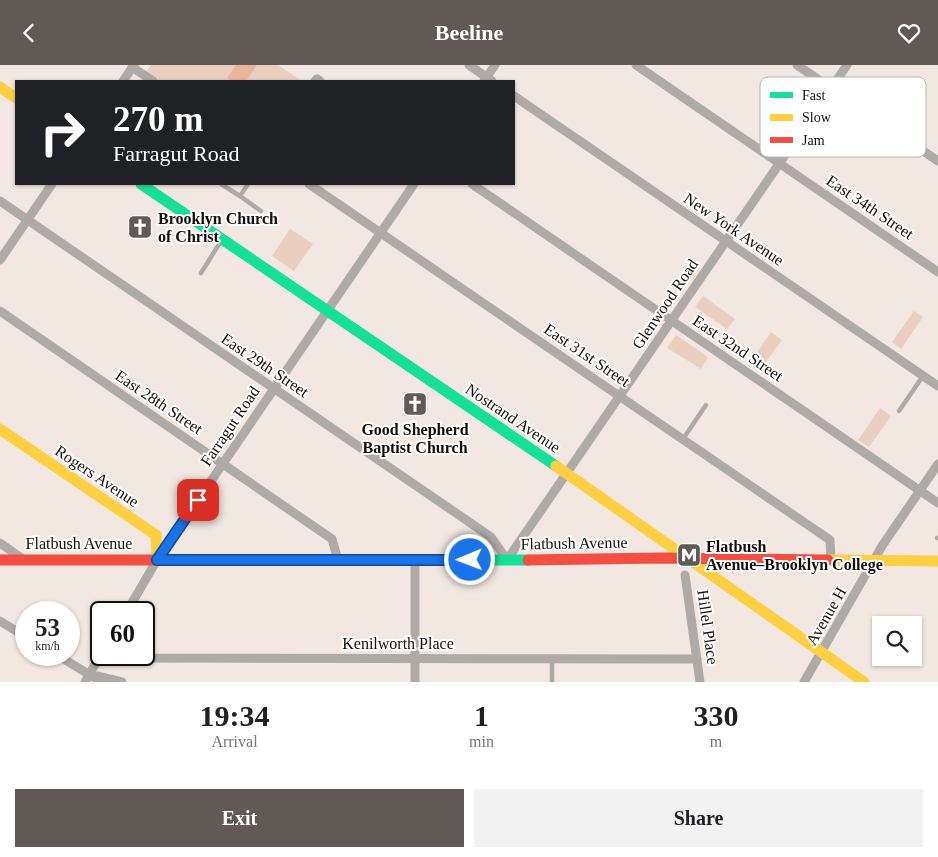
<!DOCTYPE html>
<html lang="en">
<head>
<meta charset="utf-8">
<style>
  body { margin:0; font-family:"Times New Roman",serif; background:#f2f2f2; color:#202124; height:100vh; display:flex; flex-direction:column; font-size:19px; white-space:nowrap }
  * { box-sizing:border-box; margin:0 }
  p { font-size:16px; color:#757577 }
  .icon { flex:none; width:28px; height:28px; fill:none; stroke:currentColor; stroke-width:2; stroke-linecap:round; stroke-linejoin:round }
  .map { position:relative; height:617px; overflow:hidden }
  .drawer { display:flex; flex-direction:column; background:#fff; flex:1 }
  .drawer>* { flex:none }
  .banner { position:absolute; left:15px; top:15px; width:500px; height:105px; border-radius:0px; box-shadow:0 1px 4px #0004; background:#202124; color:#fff; overflow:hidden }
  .tools { position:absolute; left:872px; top:551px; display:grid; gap:10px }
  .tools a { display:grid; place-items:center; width:50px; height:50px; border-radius:0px; background:#fff; box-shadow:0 1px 4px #0004; font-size:25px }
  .speed { position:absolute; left:15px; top:536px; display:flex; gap:10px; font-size:25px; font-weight:700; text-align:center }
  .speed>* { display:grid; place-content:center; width:65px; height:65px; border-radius:50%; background:#fff; box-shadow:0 1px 4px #0004; line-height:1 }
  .speed small { font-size:12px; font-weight:400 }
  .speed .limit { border:2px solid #111; border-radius:8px; background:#fff; color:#111 }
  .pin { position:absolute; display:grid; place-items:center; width:42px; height:42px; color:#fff; margin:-21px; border-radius:10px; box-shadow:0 2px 8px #0006 }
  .me { position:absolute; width:55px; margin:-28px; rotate:269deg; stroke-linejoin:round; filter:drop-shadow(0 0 4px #0008) }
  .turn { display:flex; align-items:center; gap:18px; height:105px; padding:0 15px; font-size:22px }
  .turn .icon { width:65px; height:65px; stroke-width:2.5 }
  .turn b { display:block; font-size:35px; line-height:42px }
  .eta { display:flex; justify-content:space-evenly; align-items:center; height:85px; text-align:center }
  .eta b { font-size:30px; font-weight:800; line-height:35px }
  .cta { display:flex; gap:10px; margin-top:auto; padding:10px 15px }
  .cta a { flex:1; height:58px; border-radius:0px; background:#615955; color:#fff; font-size:20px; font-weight:800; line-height:58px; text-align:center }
  .cta a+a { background:#f2f2f2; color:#202124 }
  header { display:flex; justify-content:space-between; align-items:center; height:65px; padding:0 15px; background:#615955; color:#fff; font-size:22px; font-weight:800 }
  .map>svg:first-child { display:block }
  .green { fill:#eacfbf }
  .water { fill:#e8b79a }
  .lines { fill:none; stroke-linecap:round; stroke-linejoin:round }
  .lane { stroke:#aeaaa7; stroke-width:4.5 }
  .street { stroke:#aeaaa7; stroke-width:9 }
  .fast { stroke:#16e098; stroke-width:11 }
  .slow { stroke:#ffcf43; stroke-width:11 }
  .jam { stroke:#f24e42; stroke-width:11 }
  .route-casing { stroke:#114b97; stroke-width:12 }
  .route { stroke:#1a73e8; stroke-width:9 }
  .labels { text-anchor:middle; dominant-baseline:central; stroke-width:4; stroke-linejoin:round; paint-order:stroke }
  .street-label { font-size:16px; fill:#130d0a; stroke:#fff }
  .poi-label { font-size:16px; font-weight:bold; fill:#130d0a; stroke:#fff; text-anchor:start }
  .key { fill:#fff; stroke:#b8b6b6; stroke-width:1 }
  .key-label { font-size:14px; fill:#130d0a }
</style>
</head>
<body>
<header><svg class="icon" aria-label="back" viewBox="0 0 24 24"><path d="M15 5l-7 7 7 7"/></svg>Beeline<svg class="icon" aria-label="heart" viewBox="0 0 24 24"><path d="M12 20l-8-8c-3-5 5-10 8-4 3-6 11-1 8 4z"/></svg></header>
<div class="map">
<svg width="938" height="617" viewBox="0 0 938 617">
  <rect width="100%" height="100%" fill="#f2e7e1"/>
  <g class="green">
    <path d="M151,0H278L302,16H140Z"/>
    <path d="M290,164L313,179L294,206L272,191Z"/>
    <path d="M703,231L735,254L727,264L695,242Z"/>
    <path d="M914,246L923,252L901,284L892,277Z"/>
    <path d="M771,267L782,275L759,306L749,299Z"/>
    <path d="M676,270L708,292L701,304L667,283Z"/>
    <path d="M880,343L891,351L869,382L858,375Z"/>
  </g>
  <path class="water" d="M236,0H257L246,16H231L227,13Z"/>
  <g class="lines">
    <g class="lane">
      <path d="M221,119L240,131L248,119"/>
      <path d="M240,131L261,146"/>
      <path d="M201,208L221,176"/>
      <path d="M899,346L923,311"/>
      <path d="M683,374L706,340"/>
      <path d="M937,473H938"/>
      <path d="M552,617V594"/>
    </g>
    <g class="street">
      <path d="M469,0L492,16"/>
      <path d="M636,0L938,207"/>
      <path d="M797,0L938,96"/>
      <path d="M132,2L153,16"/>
      <path d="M123,16L134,0"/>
      <path d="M315,16L317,14L320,16"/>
      <path d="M484,16L495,0"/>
      <path d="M514,31L938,321"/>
      <path d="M309,119L830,475L831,496"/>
      <path d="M472,119L938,438"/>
      <path d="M0,136L491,472L507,495L847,0"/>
      <path d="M0,195L52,119"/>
      <path d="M0,246L332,474L338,495"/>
      <path d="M0,478L24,495"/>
      <path d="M685,510L700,617"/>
      <path d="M126,548L157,495L414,119"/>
      <path d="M0,556L26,572"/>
      <path d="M57,590L102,617"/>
      <path d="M100,592L114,593L697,594"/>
      <path d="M97,611L122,617"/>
      <path d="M85,617L101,589"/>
      <path d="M415,617V496"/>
      <path d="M804,617L882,481L938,399"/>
    </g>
    <g class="fast">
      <path d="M141,119L556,401"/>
      <path d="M205,495H528"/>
    </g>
    <g class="slow">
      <path d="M0,22L16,33"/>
      <path d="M0,364L156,470L157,495"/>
      <path d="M556,401L864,617"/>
      <path d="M828,495L938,496"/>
    </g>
    <g class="jam">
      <path d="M0,495H205"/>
      <path d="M528,495L661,493L828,495"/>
    </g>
  </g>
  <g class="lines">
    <defs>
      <path id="route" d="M198,435L157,495H470"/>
    </defs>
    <use href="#route" class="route-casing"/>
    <use href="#route" class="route"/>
  </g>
  <defs>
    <symbol id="church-square" viewBox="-11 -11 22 22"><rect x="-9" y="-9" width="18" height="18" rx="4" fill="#615955" stroke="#fff"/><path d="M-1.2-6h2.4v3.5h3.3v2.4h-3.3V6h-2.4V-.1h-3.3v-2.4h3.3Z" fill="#fff"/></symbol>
    <symbol id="metro-square" viewBox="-11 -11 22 22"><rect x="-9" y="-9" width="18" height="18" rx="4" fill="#615955" stroke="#fff"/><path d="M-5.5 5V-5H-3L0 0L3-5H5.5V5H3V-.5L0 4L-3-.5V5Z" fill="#fff"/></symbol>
  </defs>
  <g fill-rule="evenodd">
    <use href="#church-square" x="126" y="148" width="28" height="28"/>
    <use href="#church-square" x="401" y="325" width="28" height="28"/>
    <use href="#metro-square" x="675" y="476" width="28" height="28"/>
  </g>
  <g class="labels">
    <g class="street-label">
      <text transform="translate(870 142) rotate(34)">East 34th Street</text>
      <text transform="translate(734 164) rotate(34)">New York Avenue</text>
      <text transform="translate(665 239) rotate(-56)">Glenwood Road</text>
      <text transform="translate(738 283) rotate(34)">East 32nd Street</text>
      <text transform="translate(587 290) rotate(34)">East 31st Street</text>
      <text transform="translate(265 300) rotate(34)">East 29th Street</text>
      <text transform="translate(159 337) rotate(34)">East 28th Street</text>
      <text transform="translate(513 353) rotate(34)">Nostrand Avenue</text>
      <text transform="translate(230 361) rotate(-56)">Farragut Road</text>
      <text transform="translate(97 411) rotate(34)">Rogers Avenue</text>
      <text x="79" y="478">Flatbush Avenue</text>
      <text transform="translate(574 478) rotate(-1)">Flatbush Avenue</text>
      <text transform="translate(826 551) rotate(-60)">Avenue H</text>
      <text transform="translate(708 562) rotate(82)">Hillel Place</text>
      <text x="398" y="578">Kenilworth Place</text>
    </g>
    <g class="poi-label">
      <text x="158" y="153">Brooklyn Church<tspan x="158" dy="18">of Christ</tspan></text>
      <text x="415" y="364" text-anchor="middle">Good Shepherd<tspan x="415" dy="18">Baptist Church</tspan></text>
      <text x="706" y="481">Flatbush<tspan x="706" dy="18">Avenue–Brooklyn College</tspan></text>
    </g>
  </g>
  <rect x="760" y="12" width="166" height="80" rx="8" class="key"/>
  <rect x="770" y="27" width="23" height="6" fill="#16e098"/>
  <rect x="770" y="49" width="23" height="7" fill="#ffcf43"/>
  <rect x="770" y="72" width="23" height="6" fill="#f24e42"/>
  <g class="key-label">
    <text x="802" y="35">Fast</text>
    <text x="802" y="57">Slow</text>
    <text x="802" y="80">Jam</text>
  </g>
</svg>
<div class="tools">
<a><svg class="icon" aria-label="search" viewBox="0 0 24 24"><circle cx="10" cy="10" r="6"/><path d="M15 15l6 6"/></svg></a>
</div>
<div class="speed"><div>53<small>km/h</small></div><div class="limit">60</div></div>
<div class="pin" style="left:198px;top:435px;background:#d93025"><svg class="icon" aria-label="arrive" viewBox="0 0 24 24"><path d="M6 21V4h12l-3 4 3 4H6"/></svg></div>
<svg class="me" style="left:470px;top:495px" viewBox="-20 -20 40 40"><circle r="17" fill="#1a73e8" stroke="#fff" stroke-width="3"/><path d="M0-11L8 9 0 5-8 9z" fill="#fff"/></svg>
<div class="banner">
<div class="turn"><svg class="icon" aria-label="right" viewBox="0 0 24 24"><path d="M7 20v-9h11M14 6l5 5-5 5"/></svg><div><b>270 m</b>Farragut Road</div></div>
</div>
</div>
<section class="drawer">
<div class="eta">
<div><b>19:34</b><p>Arrival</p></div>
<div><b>1</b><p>min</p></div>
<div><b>330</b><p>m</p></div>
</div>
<div class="cta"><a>Exit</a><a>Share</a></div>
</section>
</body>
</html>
